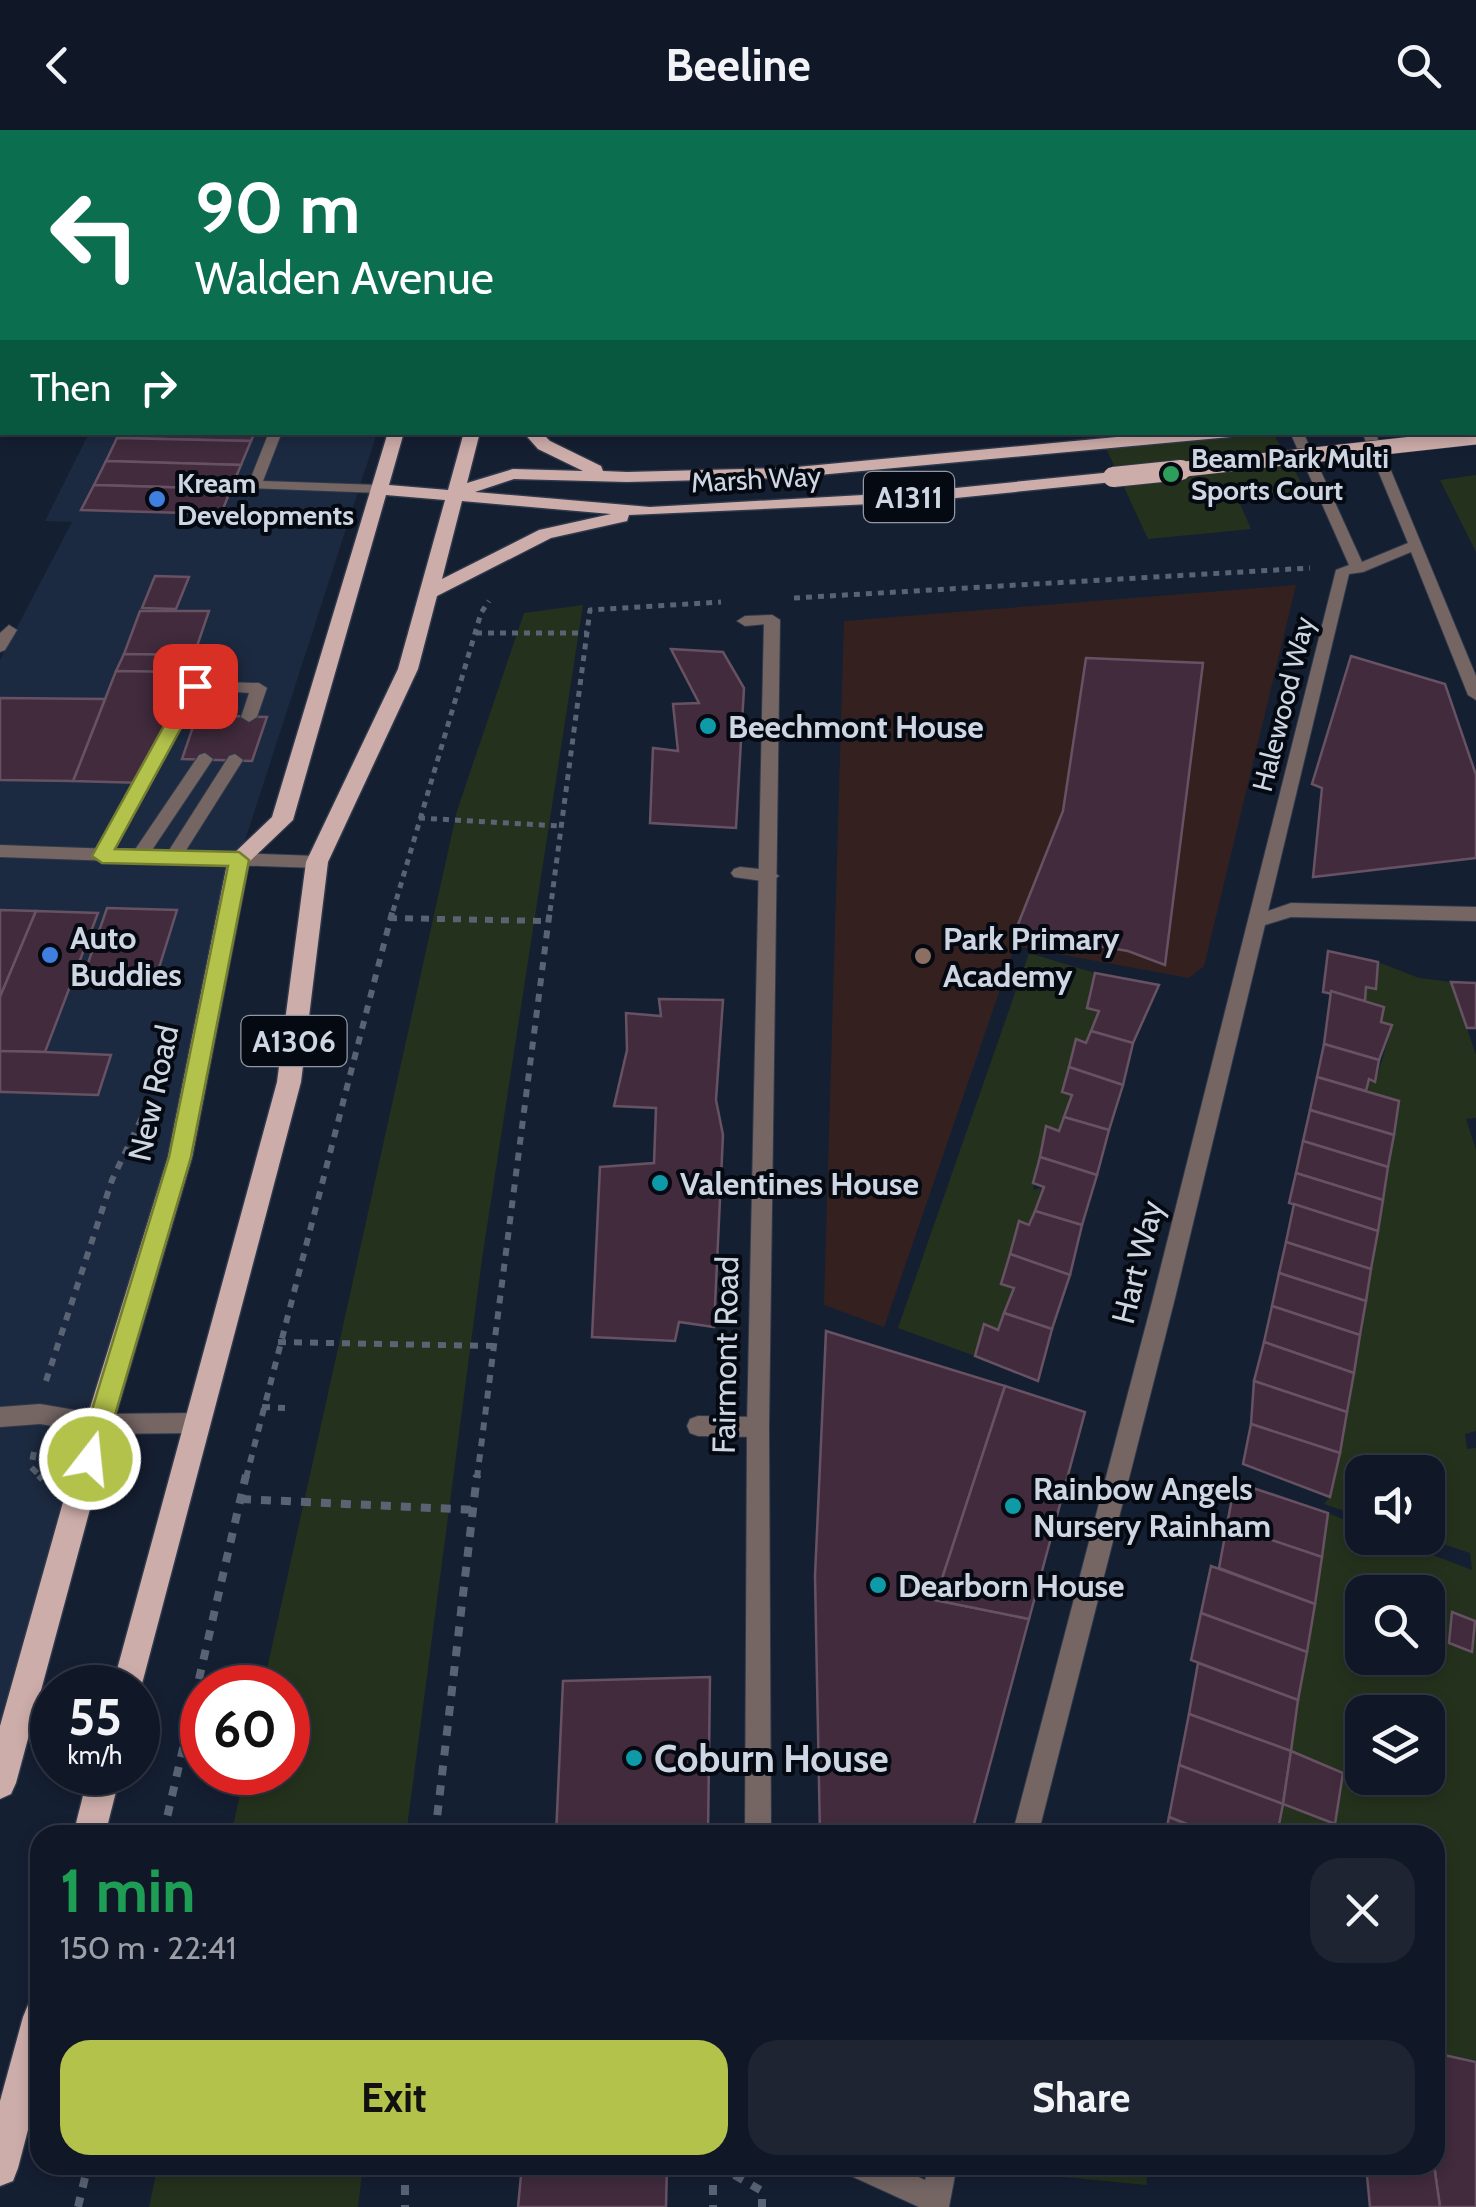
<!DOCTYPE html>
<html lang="en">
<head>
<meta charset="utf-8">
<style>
  body { margin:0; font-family:Cabin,sans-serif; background:#1e2432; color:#f1f3f6; height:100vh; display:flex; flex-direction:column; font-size:38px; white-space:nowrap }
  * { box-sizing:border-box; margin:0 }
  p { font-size:32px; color:#9c9fa7 }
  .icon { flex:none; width:55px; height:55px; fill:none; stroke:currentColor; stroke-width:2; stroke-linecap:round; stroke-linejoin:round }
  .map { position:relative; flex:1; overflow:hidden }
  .drawer { position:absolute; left:30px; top:1695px; width:1415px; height:350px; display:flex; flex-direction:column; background:#101726; border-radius:30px; box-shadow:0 5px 15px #0003,0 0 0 2px #303643 }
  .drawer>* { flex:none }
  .banner { position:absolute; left:0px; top:0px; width:1478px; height:305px; box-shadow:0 5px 15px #0003,0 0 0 2px #303643; background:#0b6e4f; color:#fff; overflow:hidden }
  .tools { position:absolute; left:1345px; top:1325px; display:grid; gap:20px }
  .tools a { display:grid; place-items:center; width:100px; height:100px; border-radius:20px; background:#101726; box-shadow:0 5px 15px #0003,0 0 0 2px #303643; font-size:50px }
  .speed { position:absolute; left:30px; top:1535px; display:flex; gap:20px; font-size:50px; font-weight:700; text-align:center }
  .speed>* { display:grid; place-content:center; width:130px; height:130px; border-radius:50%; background:#101726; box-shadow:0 5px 15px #0003,0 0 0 2px #303643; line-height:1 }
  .speed small { font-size:25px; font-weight:400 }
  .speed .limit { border:15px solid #d22; background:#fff; color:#111 }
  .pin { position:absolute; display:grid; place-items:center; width:85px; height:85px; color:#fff; margin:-42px; border-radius:20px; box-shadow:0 5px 15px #0006 }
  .me { position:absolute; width:110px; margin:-55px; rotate:16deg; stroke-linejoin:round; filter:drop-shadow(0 0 8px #0008) }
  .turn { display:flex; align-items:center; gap:35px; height:210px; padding:0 30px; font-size:45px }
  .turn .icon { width:130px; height:130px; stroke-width:2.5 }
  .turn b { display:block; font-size:70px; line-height:85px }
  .then { display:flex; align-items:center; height:95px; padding:0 30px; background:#0003; gap:20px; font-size:38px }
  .round { display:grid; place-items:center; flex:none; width:105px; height:105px; border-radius:30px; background:#1e2432 }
  .headline { display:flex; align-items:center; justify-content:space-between; height:170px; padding:0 30px }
  h1 { font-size:60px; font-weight:800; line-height:75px; color:#1e9e55 }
  .primary-button { display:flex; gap:20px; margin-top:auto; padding:20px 30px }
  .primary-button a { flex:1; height:115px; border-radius:30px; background:#b3c24b; color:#111; font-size:40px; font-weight:800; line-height:115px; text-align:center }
  .primary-button a+a { background:#1e2432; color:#f1f3f6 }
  header { display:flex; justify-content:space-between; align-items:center; height:130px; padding:0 30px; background:#101726; font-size:45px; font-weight:800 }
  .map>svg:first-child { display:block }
  .built { fill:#1c2a41 }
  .education { fill:#34211f }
  .green { fill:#24321d; fill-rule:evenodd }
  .building { fill:#412b3d; stroke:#675263; stroke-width:2.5 }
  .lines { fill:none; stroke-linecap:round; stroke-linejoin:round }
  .lane-casing { stroke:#2f394b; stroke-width:2 }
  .street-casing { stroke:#2f394b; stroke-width:2 }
  .primary-casing { stroke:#2f394b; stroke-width:3 }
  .path-far2 { stroke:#5a6374; stroke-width:5; stroke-dasharray:6 6; stroke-linecap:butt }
  .path-far1 { stroke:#5a6374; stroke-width:6; stroke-dasharray:8 8; stroke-linecap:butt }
  .path { stroke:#5a6374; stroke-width:8; stroke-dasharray:10 10; stroke-linecap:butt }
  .lane { fill:#756664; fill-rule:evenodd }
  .street { fill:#756664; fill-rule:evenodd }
  .primary { fill:#cdadaa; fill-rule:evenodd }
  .primary-bridge-far1-casing { stroke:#2f394b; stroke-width:16; stroke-linecap:butt }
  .primary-bridge-casing { stroke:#2f394b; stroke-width:22; stroke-linecap:butt }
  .primary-bridge-far1 { stroke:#cdadaa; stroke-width:15 }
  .primary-bridge { stroke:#cdadaa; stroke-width:20 }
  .route { fill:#b3c24b; stroke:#747e31; stroke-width:2.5 }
  .leisure-dot { fill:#2e9e5b; stroke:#050911; stroke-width:4 }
  .shop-dot { fill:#3f7fe0; stroke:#050911; stroke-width:4 }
  .culture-dot { fill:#0f9aa8; stroke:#050911; stroke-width:4 }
  .education-dot { fill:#8d6e63; stroke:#050911; stroke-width:4 }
  .labels { text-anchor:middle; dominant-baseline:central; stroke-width:8; stroke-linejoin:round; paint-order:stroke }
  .far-poi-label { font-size:28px; font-weight:bold; fill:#cfd6e3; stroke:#050911; text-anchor:start }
  .far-street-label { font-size:28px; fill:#cfd6e3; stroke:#050911 }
  .shield { fill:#050911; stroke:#9298a4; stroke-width:2.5 }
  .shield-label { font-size:30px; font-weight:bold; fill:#cfd6e3 }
  .poi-label { font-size:32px; font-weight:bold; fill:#cfd6e3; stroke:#050911; text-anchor:start }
  .street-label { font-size:32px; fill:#cfd6e3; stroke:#050911 }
  .near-poi-label { font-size:38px; font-weight:bold; fill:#cfd6e3; stroke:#050911; text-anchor:start }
</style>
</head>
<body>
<header><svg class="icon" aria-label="back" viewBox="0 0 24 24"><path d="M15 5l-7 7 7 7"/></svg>Beeline<svg class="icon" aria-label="search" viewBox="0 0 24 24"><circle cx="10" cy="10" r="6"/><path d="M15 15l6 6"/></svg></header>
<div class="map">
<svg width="1476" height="2077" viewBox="0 0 1476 2077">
  <rect width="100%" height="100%" fill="#151f32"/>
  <path class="built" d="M89,303H377L239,729L180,1027L0,1652V530L72,392L45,391Z"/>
  <path class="education" d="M1296,455L1204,836L1189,848L1015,816L884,1197L824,1175L844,491Z"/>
  <g class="green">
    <path d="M1099,303H1273L1308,364L1237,367L1251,399L1148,409Z"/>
    <path d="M1476,345V422L1440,350Z"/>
    <path d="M583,475L482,1129L406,1705H231L245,1643L288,1642V1558L263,1557L457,681L524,483Z"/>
    <path d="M1029,823L1095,843L1087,877L1099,881L1086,913L1076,910L1062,962L1072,965L1059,1001L1046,997L1033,1060L1044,1057L1029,1095L1018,1092L1002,1153L1014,1158L998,1200L984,1194L975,1226L898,1198Z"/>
    <path d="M1378,832L1419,848L1451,852L1476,925V988L1466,989L1476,1020V1301L1465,1304L1467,1319L1476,1318V1930L1435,1923V1705H1277L1328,1383L1362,1397V1408H1388L1472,1440L1470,1423L1425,1408L1428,1342H1362V1387L1324,1374L1330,1367L1399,971L1366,961L1369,949L1376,951L1392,896L1381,892L1384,877L1365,871L1366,857L1376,858ZM1362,1462H1428V1528H1362ZM1362,1582H1428V1648H1362Z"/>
    <path d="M158,2035H363L358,2077H149Z"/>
    <path d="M1029,2035H1146L1147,2055L1033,2044Z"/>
  </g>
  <g class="building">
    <path d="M120,302H255L251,311L117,308Z"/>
    <path d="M117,308L251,311L241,335L106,331Z"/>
    <path d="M106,331L241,335L231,359L94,355Z"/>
    <path d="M94,355L231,359L221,384L81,380Z"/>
    <path d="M155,446L189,447L176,479L142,478Z"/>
    <path d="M140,481H209L194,525L124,524Z"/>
    <path d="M671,519L723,522L744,558L736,698L650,693L653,618L678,621L673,574L699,573Z"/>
    <path d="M124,524L194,525H227L219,547L116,541Z"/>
    <path d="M1351,526L1445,554L1476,645V728L1313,747L1322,658L1312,654Z"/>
    <path d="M1086,528L1203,533L1165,835L1128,821L1015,802L1063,681Z"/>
    <path d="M116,541L185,542L145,653L73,651Z"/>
    <path d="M0,568L105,569L73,651L0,650Z"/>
    <path d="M197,585L267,587L252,631L182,629Z"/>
    <path d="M107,778L177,780L158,841L86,839Z"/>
    <path d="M0,780L36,781L0,867Z"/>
    <path d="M36,781L98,783L45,922L0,921V867Z"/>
    <path d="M1328,821L1378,832L1376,859L1366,857L1365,871L1323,862Z"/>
    <path d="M1095,843L1159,855L1133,913L1091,901L1099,881L1087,878Z"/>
    <path d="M1451,852L1476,853V898H1467Z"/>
    <path d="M1331,861L1384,877L1381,892L1392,895L1379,930L1324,914Z"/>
    <path d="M659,869L723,870L716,970L723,1005L714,1197L679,1192L675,1211L592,1207L600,1037L654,1033L656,978L614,976L627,920L626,883L661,886Z"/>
    <path d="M1091,901L1133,913L1123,955L1069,937L1076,909L1086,913Z"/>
    <path d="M1324,914L1379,930L1375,952L1369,949L1366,961L1317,947Z"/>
    <path d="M0,921L45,922L111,925L98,965L5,962H0Z"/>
    <path d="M1069,937L1123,955L1109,1000L1064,987L1072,965L1062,962Z"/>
    <path d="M1317,947L1399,971L1394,1005L1310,980Z"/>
    <path d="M1310,980L1394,1005L1388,1037L1303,1011Z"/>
    <path d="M1064,987L1109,1000L1097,1045L1040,1027L1046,996L1059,1001Z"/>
    <path d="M1303,1011L1388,1037L1383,1070L1296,1043Z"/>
    <path d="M1040,1027L1097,1045L1082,1095L1035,1081L1044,1057L1033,1053Z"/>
    <path d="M1296,1043L1383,1070L1378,1101L1289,1073Z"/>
    <path d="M1294,1074L1378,1101L1371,1139L1286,1112Z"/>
    <path d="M1035,1081L1082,1095L1070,1145L1010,1124L1019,1091L1029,1095Z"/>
    <path d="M1286,1112L1371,1139L1366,1171L1279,1143Z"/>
    <path d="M1010,1124L1070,1145L1052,1199L1004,1183L1014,1158L1001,1154Z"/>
    <path d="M1279,1143L1366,1171L1360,1205L1272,1176Z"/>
    <path d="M1272,1176L1360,1205L1354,1243L1264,1212Z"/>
    <path d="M1004,1183L1052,1199L1038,1251L975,1226L984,1194L998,1200Z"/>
    <path d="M826,1201L1005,1256L935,1470L1029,1489L971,1705H820L815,1446Z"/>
    <path d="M1264,1212L1354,1243L1347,1282L1254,1251Z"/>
    <path d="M1254,1251L1347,1282L1340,1323L1251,1294Z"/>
    <path d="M1005,1256L1085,1282L1029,1489L935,1470Z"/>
    <path d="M1251,1294L1340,1323L1330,1367L1243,1334Z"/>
    <path d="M1235,1352L1328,1383L1322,1427L1227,1395Z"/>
    <path d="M1227,1395L1322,1427L1315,1474L1219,1438Z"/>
    <path d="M1211,1436L1315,1474L1307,1522L1201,1483Z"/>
    <path d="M1452,1482L1475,1491L1472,1522L1449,1513Z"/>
    <path d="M1201,1483L1307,1522L1298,1570L1191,1530Z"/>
    <path d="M1198,1533L1298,1570L1291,1621L1189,1584Z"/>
    <path d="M710,1547L708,1705H556L563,1551Z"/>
    <path d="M1189,1584L1291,1621L1283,1674L1179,1635Z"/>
    <path d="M1291,1621L1343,1643L1335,1694L1283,1674Z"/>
    <path d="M1179,1635L1283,1674L1277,1705H1214L1169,1687Z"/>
    <path d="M1169,1687L1214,1705H1165Z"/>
    <path d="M1435,1923L1476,1932V2077H1440L1434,2035Z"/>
    <path d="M522,2035H667L666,2077H518Z"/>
    <path d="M1366,2035H1434L1440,2077H1370Z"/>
  </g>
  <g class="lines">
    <defs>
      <g id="lane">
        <path d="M2,158V166L0,167V159Z"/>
        <path d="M772,485L780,490L777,493L745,496L737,491L745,486Z"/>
        <path d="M9,495L17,500L5,520L0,522V503Z"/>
        <path d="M195,551L259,553L267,558L257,587L249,592L241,587L249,563L236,562L228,586L220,591L212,586L220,562L200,561L107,730H95L92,726L187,556Z"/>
        <path d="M205,623L213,629L144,732H132L129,728L132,724L199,625Z"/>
        <path d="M235,624L243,630L178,733H166L163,729L166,725L229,626Z"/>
        <path d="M740,737L770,740L779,746L770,752L734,747L731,743L734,739Z"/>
        <path d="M698,1286L758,1287L766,1290L769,1297L766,1304L758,1307L698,1306L690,1303L687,1296L690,1289Z"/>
      </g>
      <g id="street">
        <rect x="0" y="15" width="2" height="6"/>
        <path d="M269,302H282L263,351L380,355L387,359L380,363L250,358L248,355Z"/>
        <path d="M1290,302H1303L1362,432L1408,413L1362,302H1375L1476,546V570L1468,565L1411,422L1363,442L1349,444L1268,781L1291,773L1476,777V791L1291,787L1265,795L1175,1168L1038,1705H1012L1153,1168L1336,440L1349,435Z"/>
        <path d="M772,485L780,490L769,1297L771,1705H745L747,1297L764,490Z"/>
        <path d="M0,715L317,726L326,732L317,738L0,727Z"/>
        <path d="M40,1274L99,1284L196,1283L204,1286L207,1293L204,1300L196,1303L99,1304L40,1294L0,1297V1277Z"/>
        <path d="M845,2035H892L925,2050L929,2035H957L949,2077H919L849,2045Z"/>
      </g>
      <g id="primary">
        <path d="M478,0H492V2H479Z"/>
        <path d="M1476,270V281H1475V270Z"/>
        <path d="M388,302H404L389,355L448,360L464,302H480L467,353L513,339L583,341L538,319L523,302H541L550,311L601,336L603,341L627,342L786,338L1170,302H1238L1230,307L786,348L627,352L514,349L475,362L650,377L916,362L1113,342L1122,347L1113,352L916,372L629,385L627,391L551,408L437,466L418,539L328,732L301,952L138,1569V1558H112L277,952L306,732L398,539L445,370L386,365L293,690L249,732L192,1027L113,1294L16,1653L11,1664L0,1669V1596L85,1294L168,1027L228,729L272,687ZM462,371L611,384L539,400L442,449Z"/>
        <path d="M89,1642H121L105,1705H73Z"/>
        <path d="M40,1870V1954L18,2038L13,2051L0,2056V1971L23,1887L28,1875Z"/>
      </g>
    </defs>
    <use href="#lane" class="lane-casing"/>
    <use href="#street" class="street-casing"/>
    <use href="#primary" class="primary-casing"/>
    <g class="path-far2">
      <path d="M794,468L1310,438"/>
      <path d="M476,503H587"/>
      <path d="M419,688L560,696"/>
      <path d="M393,781L481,483L489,471"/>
      <path d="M550,781L590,480L721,472"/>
    </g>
    <g class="path-far1">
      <path d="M389,788L547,791"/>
      <path d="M278,1212L493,1216"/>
      <path d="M46,1251L112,1050L147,977"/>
      <path d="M262,1277L285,1278"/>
      <path d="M34,1322L31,1337L42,1348"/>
      <path d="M246,1348L393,779"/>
      <path d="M477,1348L550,779"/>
    </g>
    <g class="path">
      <path d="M39,1345L43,1349"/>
      <path d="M241,1369L476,1380"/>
      <path d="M163,1705L246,1345"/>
      <path d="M435,1705L477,1345"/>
      <path d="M405,2035V2077"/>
      <path d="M713,2035V2077"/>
      <path d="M717,2035L762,2061V2077"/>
      <path d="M78,2077L88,2035"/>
    </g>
    <use href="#lane" class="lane"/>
    <use href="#street" class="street"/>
    <use href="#primary" class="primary"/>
    <defs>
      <path id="primary-bridge-far1" d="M1158,342L1476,307"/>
      <path id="primary-bridge" d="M1113,347L1181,340"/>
    </defs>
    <use href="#primary-bridge-far1" class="primary-bridge-far1-casing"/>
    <use href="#primary-bridge" class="primary-bridge-casing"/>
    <use href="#primary-bridge-far1" class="primary-bridge-far1"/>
    <use href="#primary-bridge" class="primary-bridge"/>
  </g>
  <path class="route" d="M195,550L204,556L115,719L239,722L249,730L191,1027L102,1329L99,1338L90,1341L80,1338L77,1329L169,1027L228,736L102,733L92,726L186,556Z"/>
  <circle class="leisure-dot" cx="1171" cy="344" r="10"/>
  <g class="shop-dot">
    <circle cx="157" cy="369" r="10"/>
    <circle cx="50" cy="825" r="10"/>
  </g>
  <g class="culture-dot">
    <circle cx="708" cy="596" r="10"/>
    <circle cx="660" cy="1053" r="10"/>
    <circle cx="1013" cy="1376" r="10"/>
    <circle cx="878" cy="1455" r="10"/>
    <circle cx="634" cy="1628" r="10"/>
  </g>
  <circle class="education-dot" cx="923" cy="826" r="10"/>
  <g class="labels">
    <g class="far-poi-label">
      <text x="1191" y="328">Beam Park Multi<tspan x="1191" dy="32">Sports Court</tspan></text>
      <text x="177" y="353">Kream<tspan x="177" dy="32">Developments</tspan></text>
    </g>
    <g class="far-street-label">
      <text transform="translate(756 349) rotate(-3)">Marsh Way</text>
      <text transform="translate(1283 574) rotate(-76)">Halewood Way</text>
    </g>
    <g class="shield">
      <rect x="864" y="342" width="90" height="50" rx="8"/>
      <rect x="241.5" y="886" width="105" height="50" rx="8"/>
    </g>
    <g class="shield-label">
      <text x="909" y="367">A1311</text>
      <text x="294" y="911">A1306</text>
    </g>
    <g class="poi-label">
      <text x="728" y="596">Beechmont House</text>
      <text x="70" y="807">Auto<tspan x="70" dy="37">Buddies</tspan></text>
      <text x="943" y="808">Park Primary<tspan x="943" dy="37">Academy</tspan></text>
      <text x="680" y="1053">Valentines House</text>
      <text x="1033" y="1358">Rainbow Angels<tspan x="1033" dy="37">Nursery Rainham</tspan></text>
      <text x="898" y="1455">Dearborn House</text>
    </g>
    <g class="street-label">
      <text transform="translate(153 963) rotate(-78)">New Road</text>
      <text transform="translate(1137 1132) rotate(-76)">Hart Way</text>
      <text transform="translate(725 1225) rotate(-89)">Fairmont Road</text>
    </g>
    <g class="near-poi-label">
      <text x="654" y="1628">Coburn House</text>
    </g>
  </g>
</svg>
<div class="tools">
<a><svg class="icon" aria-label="sound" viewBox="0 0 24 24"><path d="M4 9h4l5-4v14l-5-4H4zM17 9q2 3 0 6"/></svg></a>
<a><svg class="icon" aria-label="search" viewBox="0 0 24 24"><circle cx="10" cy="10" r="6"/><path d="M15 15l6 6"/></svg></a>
<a><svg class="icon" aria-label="layers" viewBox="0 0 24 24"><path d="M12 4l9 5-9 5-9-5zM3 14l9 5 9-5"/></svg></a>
</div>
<div class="speed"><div>55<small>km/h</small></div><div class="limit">60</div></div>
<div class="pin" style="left:195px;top:556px;background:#d93025"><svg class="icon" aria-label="arrive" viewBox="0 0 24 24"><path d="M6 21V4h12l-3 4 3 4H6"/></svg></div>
<svg class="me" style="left:90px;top:1329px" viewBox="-20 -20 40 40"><circle r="17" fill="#b3c24b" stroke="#fff" stroke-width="3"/><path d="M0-11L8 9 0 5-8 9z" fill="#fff"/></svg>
<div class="banner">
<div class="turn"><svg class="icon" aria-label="left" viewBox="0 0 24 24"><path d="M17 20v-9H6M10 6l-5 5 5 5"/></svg><div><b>90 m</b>Walden Avenue</div></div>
<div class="then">Then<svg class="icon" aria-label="right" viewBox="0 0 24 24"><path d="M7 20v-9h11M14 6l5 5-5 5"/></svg></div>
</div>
<section class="drawer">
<div class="headline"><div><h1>1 min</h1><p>150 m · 22:41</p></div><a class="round"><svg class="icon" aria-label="close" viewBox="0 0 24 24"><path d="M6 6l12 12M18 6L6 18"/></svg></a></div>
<div class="primary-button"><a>Exit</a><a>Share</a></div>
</section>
</div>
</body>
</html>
